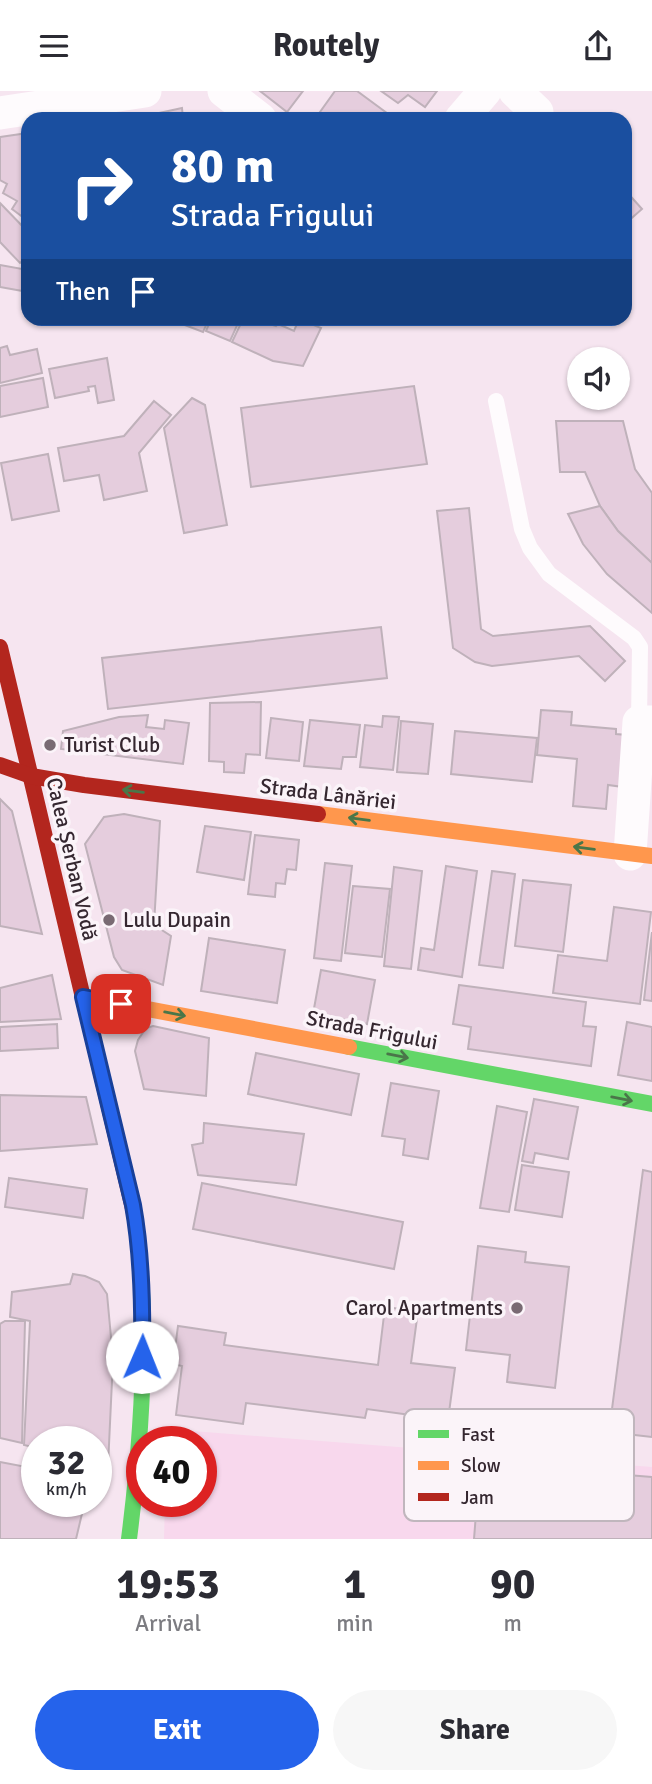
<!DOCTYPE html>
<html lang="en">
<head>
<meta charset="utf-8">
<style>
  body { margin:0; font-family:Signika,sans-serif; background:#f7f7f7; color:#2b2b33; height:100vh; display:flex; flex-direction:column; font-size:26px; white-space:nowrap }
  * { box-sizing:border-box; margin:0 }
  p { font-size:23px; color:#7c7c81 }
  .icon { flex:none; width:38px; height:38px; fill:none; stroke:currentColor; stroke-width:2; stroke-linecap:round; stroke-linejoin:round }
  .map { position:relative; height:1448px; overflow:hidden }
  .drawer { display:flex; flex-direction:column; background:#fff; flex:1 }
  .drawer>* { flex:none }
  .hud { position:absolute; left:21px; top:21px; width:611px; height:214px; border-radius:21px; box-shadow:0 2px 5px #0004; background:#1a4fa0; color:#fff; overflow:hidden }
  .tools { position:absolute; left:567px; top:256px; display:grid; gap:14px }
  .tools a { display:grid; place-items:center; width:63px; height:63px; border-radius:50%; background:#fff; box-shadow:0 2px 5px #0004; font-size:35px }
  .speed { position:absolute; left:21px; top:1335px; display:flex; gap:14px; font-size:35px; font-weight:700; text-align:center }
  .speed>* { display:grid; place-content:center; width:91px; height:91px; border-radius:50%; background:#fff; box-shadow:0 2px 5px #0004; line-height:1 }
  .speed small { font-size:18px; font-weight:400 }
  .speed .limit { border:10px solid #d22; background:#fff; color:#111 }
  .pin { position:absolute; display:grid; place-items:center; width:60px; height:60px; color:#fff; margin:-30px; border-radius:14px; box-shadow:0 4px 10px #0006 }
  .me { position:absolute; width:77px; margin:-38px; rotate:1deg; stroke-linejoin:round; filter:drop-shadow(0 0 5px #0008) }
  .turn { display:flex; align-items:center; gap:24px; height:147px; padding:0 35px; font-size:32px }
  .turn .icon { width:91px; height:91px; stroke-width:2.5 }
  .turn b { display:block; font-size:49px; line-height:60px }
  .then { display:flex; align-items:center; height:66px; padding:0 35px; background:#0003; gap:14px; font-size:26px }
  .eta { display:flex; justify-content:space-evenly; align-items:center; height:119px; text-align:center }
  .eta b { font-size:42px; font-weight:700; line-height:49px }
  .primary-button { display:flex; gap:14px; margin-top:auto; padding:14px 35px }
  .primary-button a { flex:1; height:80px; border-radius:42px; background:#2563eb; color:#fff; font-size:28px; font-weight:700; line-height:80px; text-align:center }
  .primary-button a+a { background:#f7f7f7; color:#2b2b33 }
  header { display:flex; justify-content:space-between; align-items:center; height:91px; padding:0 35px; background:#fff; font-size:32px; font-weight:700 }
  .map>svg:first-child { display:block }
  .built { fill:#f8d8ed }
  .building { fill:#e5cddd; stroke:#bfb1ba; stroke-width:2 }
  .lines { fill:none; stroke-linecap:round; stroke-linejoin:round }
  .lane { stroke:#fefbfd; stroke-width:16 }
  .street { stroke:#fefbfd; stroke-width:33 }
  .fast { stroke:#63d668; stroke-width:16 }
  .slow { stroke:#ff974d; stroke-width:16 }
  .jam { stroke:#b3261e; stroke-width:16 }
  .oneway { stroke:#4a7649 }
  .route-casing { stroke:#184099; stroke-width:18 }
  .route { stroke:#2563eb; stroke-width:12 }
  .poi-dot { fill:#796a73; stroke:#fbf4f9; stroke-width:2.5 }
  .labels { text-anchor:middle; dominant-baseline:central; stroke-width:7; stroke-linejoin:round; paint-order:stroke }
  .poi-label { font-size:21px; fill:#352730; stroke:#fbf4f9; text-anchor:start }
  .street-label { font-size:21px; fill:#352730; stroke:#fbf4f9 }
  .key { fill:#fbf4f9; stroke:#c0b6bd; stroke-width:2 }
  .key-label { font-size:19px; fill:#352730 }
</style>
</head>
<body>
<header><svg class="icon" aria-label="menu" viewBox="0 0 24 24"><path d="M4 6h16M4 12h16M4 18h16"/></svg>Routely<svg class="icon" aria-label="share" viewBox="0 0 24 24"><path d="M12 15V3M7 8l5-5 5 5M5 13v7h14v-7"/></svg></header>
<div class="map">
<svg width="652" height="1448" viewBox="0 0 652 1448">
  <rect width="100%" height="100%" fill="#f6e5f0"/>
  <path class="built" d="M167,1338L652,1376V1448H164L165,1411L201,1410V1351H167Z"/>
  <g class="building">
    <path d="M260,0H303L287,21Z"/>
    <path d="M335,0H357L395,28H315Z"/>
    <path d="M381,0H437L425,16L408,4L398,12Z"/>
    <path d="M182,17L183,28H139L141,26Z"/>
    <path d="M28,42V130L12,118L17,110L3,102L7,93L0,89V46Z"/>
    <path d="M625,99L642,118L625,133Z"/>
    <path d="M0,112L28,141V171L25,168L20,172L0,151Z"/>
    <path d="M0,174L28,179V201L0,196Z"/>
    <path d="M169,228H209L203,241Z"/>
    <path d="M211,228H240L230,250L206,240Z"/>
    <path d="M243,228H254L276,235L278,233L294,240L299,228L321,237L303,275L273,270L232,251Z"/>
    <path d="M7,255L10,264L37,258L42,282L0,292V257Z"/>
    <path d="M107,267L114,309L98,312L95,295L88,296L89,300L55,307L49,278Z"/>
    <path d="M43,287L48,316L0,326V295Z"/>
    <path d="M414,295L427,373L251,396L241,317Z"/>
    <path d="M192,307L205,314L227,434L184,442L164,337Z"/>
    <path d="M154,310L171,324L139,362L147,400L104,409L99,384L64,390L58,357L124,345Z"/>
    <path d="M556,330H623L635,378L652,402V472L618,440L600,415L585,381H560Z"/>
    <path d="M48,363L59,420L12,429L1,372Z"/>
    <path d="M600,415L618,440L652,472V522L607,483L583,453L568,423Z"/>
    <path d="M469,417L481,538L493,545L590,535L625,570L605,590L579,565L492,575L475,571L453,557L437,420Z"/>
    <path d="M381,536L387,587L108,618L102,567Z"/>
    <path d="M261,611L260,664L246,663L244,682L224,681V671L209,670L210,612Z"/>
    <path d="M541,619L572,621L571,634L616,638V643L627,644L623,696L608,694L606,718L573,715L577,668L537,664Z"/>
    <path d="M148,624L146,636L164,638L165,629L189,632L183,673L61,658L63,640L119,626Z"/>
    <path d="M383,625L399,626L393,679L360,676L365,634L382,636Z"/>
    <path d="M271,627L303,631L299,670L266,667Z"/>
    <path d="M310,629L360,634L356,666H343L341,678L304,675Z"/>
    <path d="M401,630L433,633L428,683L397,681Z"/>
    <path d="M455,640L537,647L532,691L451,683Z"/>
    <path d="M0,708L12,720L42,843L0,835Z"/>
    <path d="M124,723L160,730L154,834L171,845L163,894L122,879L114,866L85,753L104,726Z"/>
    <path d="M205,735L251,741L244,789L197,781Z"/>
    <path d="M255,744L299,749L296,779L287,778L285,793L276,792L275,806L248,803Z"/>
    <path d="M325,772L352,775L341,870L314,867Z"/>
    <path d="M446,775L477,780L462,886L418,879L421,857L434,859Z"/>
    <path d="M394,776L422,780L411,878L384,875Z"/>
    <path d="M492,780L515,783L503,877L479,874Z"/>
    <path d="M523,789L571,794L563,861L515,855Z"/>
    <path d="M353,795L390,798L382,866L345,862Z"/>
    <path d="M614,816L651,821L640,913L553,902L558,864L607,870Z"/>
    <path d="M652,841V910L644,909Z"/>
    <path d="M209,847L285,859L277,912L201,900Z"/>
    <path d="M321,879L375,889L367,933L313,923Z"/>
    <path d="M52,884L61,928L0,931V897Z"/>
    <path d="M459,894L586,911L583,935L596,936L591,975L468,958L471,936L453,933Z"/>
    <path d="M627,931L652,936V990L618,984Z"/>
    <path d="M57,933L58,957L0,960V936Z"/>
    <path d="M153,935L209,947L206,1005L144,998L135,960L138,949L146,937Z"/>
    <path d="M256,962L359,983L351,1024L248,1003Z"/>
    <path d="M391,992L439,1000L428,1068L403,1064L405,1048L382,1045Z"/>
    <path d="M0,1004L86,1006L97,1053L0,1060Z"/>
    <path d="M534,1008L578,1016L568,1068L535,1062L533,1072L522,1070Z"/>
    <path d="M497,1015L527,1021L509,1121L480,1117Z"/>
    <path d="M204,1032L304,1043L296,1094L198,1084L192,1054L203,1052Z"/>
    <path d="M522,1074L569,1081L562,1126L515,1119Z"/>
    <path d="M643,1079L652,1081V1346L609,1341Z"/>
    <path d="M9,1087L87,1098L83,1127L5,1116Z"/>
    <path d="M202,1092L403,1131L394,1178L193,1138Z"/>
    <path d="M478,1155L526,1161L525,1171L569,1176L555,1297L507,1291L510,1264L466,1259Z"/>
    <path d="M73,1183L85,1185L99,1191L107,1203L113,1268L108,1375L96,1372V1351H37V1357L24,1354L30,1230L10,1226L12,1201L70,1193Z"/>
    <path d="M385,1216L418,1220L411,1272L455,1277L448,1329L367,1318L365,1327L246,1312L243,1333L176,1324L182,1275L173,1273L178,1235L226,1242L224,1254L378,1274Z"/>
    <path d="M5,1230H25L22,1352L0,1347V1233Z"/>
    <path d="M0,1371L37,1378V1410H85L76,1448H0Z"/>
    <path d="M480,1372L652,1386V1448H474Z"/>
  </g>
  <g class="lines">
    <path class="lane" d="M496,310L522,438L530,457L549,483L634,547L640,556L639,631"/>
    <g class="street">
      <path d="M224,0L260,28"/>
      <path d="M515,0L537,21"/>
      <path d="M0,22L145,0"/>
      <path d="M461,28L485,0"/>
      <path d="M630,763L639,631H652"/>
    </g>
    <g class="fast">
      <path d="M349,956L652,1013"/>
      <path d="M129,1448C142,1345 151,1225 134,1122"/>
    </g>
    <g class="slow">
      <path d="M318,723L652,765"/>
      <path d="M84,906L349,956"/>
    </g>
    <g class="jam">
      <path d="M0,556L134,1122"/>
      <path d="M0,674L31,685L84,694L318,723"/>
    </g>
  </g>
  <defs><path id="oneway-shaft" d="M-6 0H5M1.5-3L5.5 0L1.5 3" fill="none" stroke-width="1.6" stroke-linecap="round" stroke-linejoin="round" transform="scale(1.75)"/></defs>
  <g class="oneway">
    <use href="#oneway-shaft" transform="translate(133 700) rotate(-173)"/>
    <use href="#oneway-shaft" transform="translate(359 728) rotate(-173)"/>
    <use href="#oneway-shaft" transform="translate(584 757) rotate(-173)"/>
    <use href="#oneway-shaft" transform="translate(175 923) rotate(11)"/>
    <use href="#oneway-shaft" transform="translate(398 965) rotate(11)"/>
    <use href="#oneway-shaft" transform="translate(622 1008) rotate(11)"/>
  </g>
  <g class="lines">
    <defs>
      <path id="route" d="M121,913L83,906L133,1114C142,1164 143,1214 142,1266"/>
    </defs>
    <use href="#route" class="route-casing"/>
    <use href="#route" class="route"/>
  </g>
  <g class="poi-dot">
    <circle cx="50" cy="654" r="7"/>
    <circle cx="109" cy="829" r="7"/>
    <circle cx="517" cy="1217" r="7"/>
  </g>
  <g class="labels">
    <g class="poi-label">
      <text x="64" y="654">Turist Club</text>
      <text x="123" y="829">Lulu Dupain</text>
      <text x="503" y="1217" text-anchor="end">Carol Apartments</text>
    </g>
    <g class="street-label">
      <text transform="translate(328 703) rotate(7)">Strada Lânăriei</text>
      <text transform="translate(72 768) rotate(77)">Calea Șerban Vodă</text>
      <text transform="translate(372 939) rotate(11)">Strada Frigului</text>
    </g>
  </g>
  <rect x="404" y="1318" width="230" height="112" rx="10" class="key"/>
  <rect x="418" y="1339" width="31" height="8" fill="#63d668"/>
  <rect x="418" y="1370" width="31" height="9" fill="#ff974d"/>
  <rect x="418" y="1402" width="31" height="8" fill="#b3261e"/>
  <g class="key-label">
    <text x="461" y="1350">Fast</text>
    <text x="461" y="1381">Slow</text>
    <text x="461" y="1413">Jam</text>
  </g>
</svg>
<div class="tools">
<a><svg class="icon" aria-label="sound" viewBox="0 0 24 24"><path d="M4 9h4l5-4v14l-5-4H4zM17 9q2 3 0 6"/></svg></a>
</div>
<div class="speed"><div>32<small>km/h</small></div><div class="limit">40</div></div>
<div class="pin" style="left:121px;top:913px;background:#d93025"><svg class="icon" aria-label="arrive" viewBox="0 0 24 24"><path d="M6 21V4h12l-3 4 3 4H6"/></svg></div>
<svg class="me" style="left:142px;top:1266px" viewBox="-20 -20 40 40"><circle r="19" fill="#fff"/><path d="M0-13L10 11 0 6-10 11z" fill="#2563eb"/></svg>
<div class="hud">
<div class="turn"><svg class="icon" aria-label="right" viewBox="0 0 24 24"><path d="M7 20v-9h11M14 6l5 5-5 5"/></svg><div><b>80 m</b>Strada Frigului</div></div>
<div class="then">Then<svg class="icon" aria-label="arrive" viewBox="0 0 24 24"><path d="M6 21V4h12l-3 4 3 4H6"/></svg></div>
</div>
</div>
<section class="drawer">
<div class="eta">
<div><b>19:53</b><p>Arrival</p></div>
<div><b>1</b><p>min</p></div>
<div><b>90</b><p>m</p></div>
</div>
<div class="primary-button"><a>Exit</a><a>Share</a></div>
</section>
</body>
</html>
